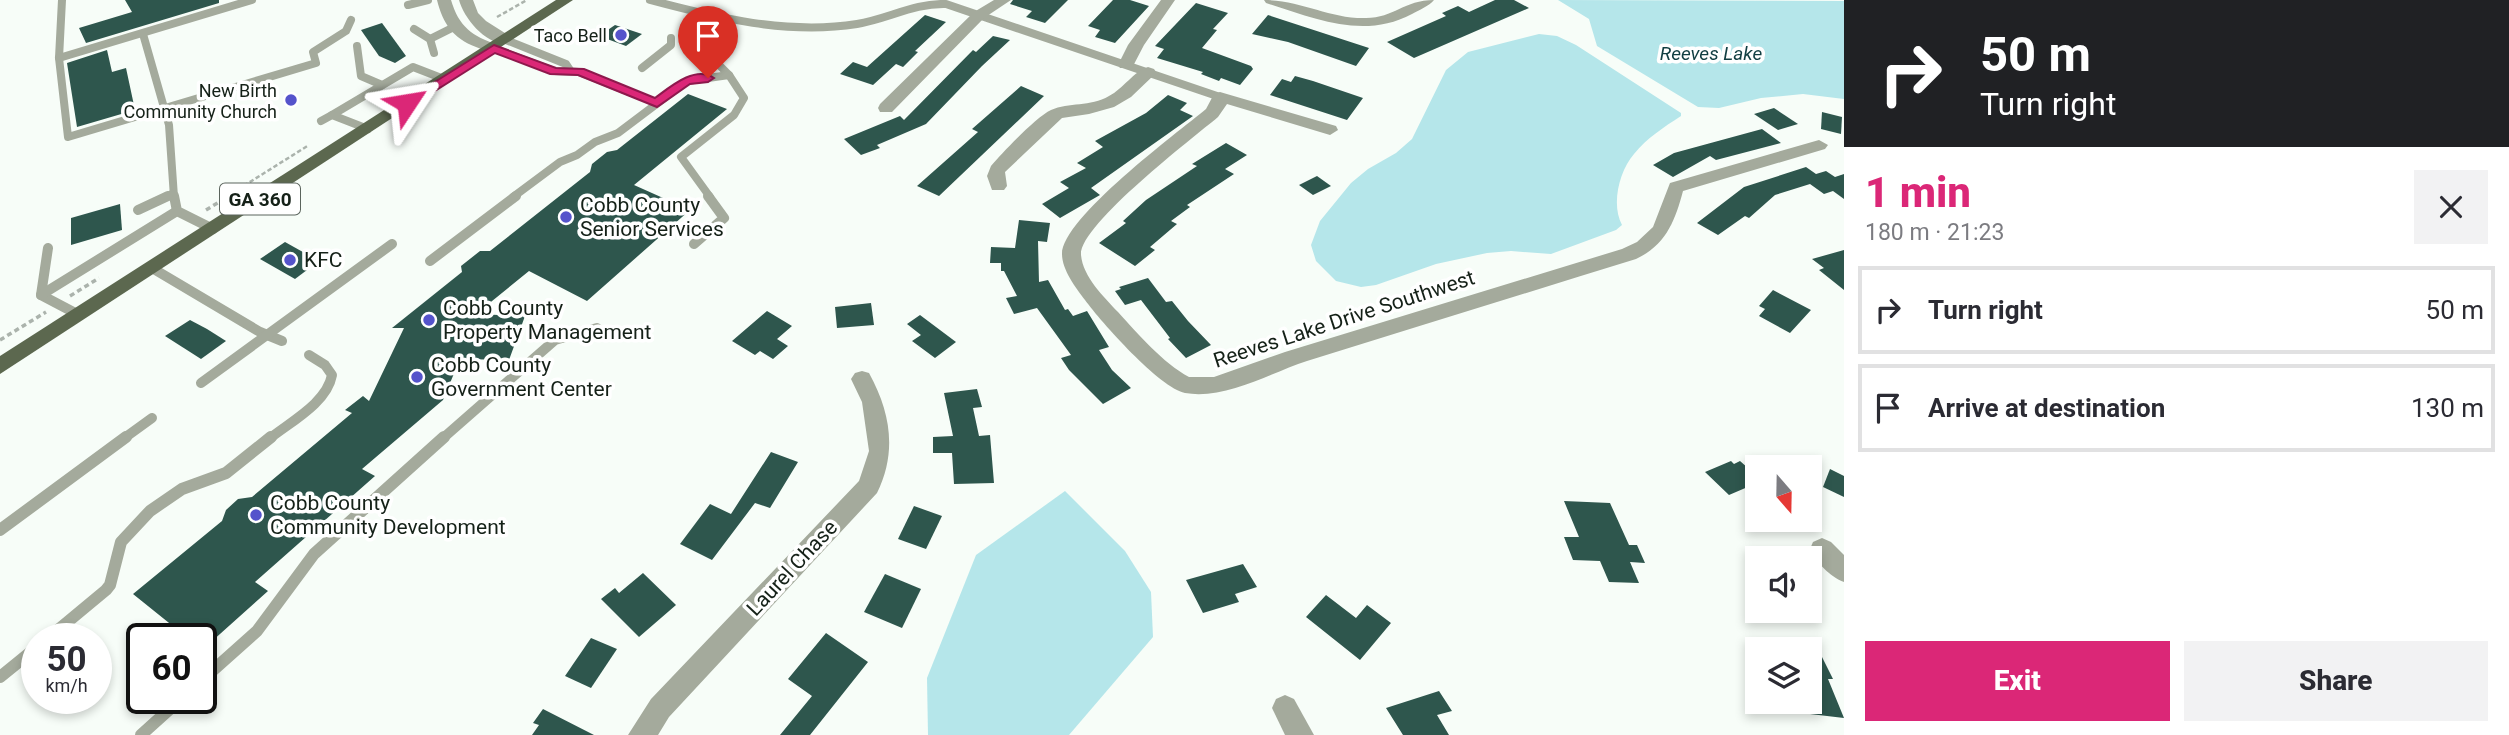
<!DOCTYPE html>
<html lang="en">
<head>
<meta charset="utf-8">
<style>
  body { margin:0; font-family:Roboto,sans-serif; background:#f2f2f3; color:#2b2b33; height:100vh; display:flex; flex-direction:column; font-size:26px; white-space:nowrap }
  * { box-sizing:border-box; margin:0 }
  p { font-size:23px; color:#7c7c81 }
  .icon { flex:none; width:38px; height:38px; fill:none; stroke:currentColor; stroke-width:2; stroke-linecap:round; stroke-linejoin:round }
  .map { position:relative; flex:1; overflow:hidden }
  .details { display:flex; flex-direction:column; background:#fff; width:665px }
  .details>* { flex:none }
  .top-card { background:#202124; color:#fff; overflow:hidden }
  .needle { width:46px; rotate:160deg }
  .fabs { position:absolute; left:1745px; top:455px; display:grid; gap:14px }
  .fabs a { display:grid; place-items:center; width:77px; height:77px; border-radius:0px; background:#fff; box-shadow:0 4px 10px #0003; font-size:35px }
  .speed { position:absolute; left:21px; top:623px; display:flex; gap:14px; font-size:35px; font-weight:700; text-align:center }
  .speed>* { display:grid; place-content:center; width:91px; height:91px; border-radius:50%; background:#fff; box-shadow:0 4px 10px #0003; line-height:1 }
  .speed small { font-size:18px; font-weight:400 }
  .speed .limit { border:4px solid #111; border-radius:10px; background:#fff; color:#111 }
  .pin { position:absolute; display:grid; place-items:center; width:60px; height:60px; color:#fff; margin:-72px -30px; border-radius:50% 50% 50% 0; rotate:-45deg; box-shadow:0 0 7px #0007 }
  .pin .icon { rotate:45deg }
  .me { position:absolute; width:77px; margin:-38px; rotate:57deg; stroke-linejoin:round; filter:drop-shadow(0 0 5px #0008) }
  .turn { display:flex; align-items:center; gap:24px; height:147px; padding:0 21px; font-size:32px }
  .turn .icon { width:91px; height:91px; stroke-width:2.5 }
  .turn b { display:block; font-size:49px; line-height:60px }
  .round { display:grid; place-items:center; flex:none; width:74px; height:74px; border-radius:0px; background:#f2f2f3 }
  .summary { display:flex; align-items:center; justify-content:space-between; height:119px; padding:0 21px }
  h1 { font-size:42px; font-weight:800; line-height:52px; color:#db2777 }
  .action { display:flex; gap:14px; margin-top:auto; padding:14px 21px }
  .action a { flex:1; height:80px; border-radius:0px; background:#db2777; color:#fff; font-size:28px; font-weight:800; line-height:80px; text-align:center }
  .action a+a { background:#f2f2f3; color:#2b2b33 }
  ul { padding:0; list-style:none }
  li { display:flex; align-items:center; gap:21px; height:88px; margin:0 14px 10px; padding:0 7px; border:4px solid #e1e1e2; border-radius:0px }
  li div { flex:1 }
  li b { display:block; font-size:26px }
  li em { font-style:normal }
  main { display:flex; flex:1; min-height:0 }
  .map>svg:first-child { display:block }
  .water { fill:#b5e6ea }
  .building { fill:#2e564d }
  .lines { fill:none; stroke-linecap:round; stroke-linejoin:round }
  .path-far1 { stroke:#abb3ac; stroke-width:2.5; stroke-dasharray:4.5 2.5; stroke-linecap:butt }
  .path { stroke:#abb3ac; stroke-width:3.5; stroke-dasharray:5 3.5; stroke-linecap:butt }
  .lane-far2 { stroke:#a4aa9c; stroke-width:8 }
  .lane-far1 { stroke:#a4aa9c; stroke-width:10 }
  .lane { stroke:#a4aa9c; stroke-width:12 }
  .street { fill:#a4aa9c; fill-rule:evenodd }
  .primary { fill:#5c684f; fill-rule:evenodd }
  .route { fill:#db2777; stroke:#8e194d; stroke-width:2 }
  .poi-dot { fill:#5553cb; stroke:#fff; stroke-width:2.5 }
  .labels { text-anchor:middle; dominant-baseline:central; stroke-width:7; stroke-linejoin:round; paint-order:stroke }
  .far-poi-label { font-size:18px; fill:#152118; stroke:#fff; text-anchor:end }
  .far-water-label { font-size:19px; font-style:italic; fill:#113e42; stroke:#fff }
  .shield { fill:#fff; stroke:#5b645d; stroke-width:2 }
  .shield-label { font-size:19px; font-weight:bold; fill:#152118 }
  .poi-label { font-size:21px; fill:#152118; stroke:#fff; text-anchor:start }
  .street-label { font-size:21px; fill:#152118; stroke:#fff }
</style>
</head>
<body>
<main>
<div class="map">
<svg width="1844" height="735" viewBox="0 0 1844 735">
  <rect width="100%" height="100%" fill="#f7fdf8"/>
  <g class="water">
    <path d="M1558,0L1844,1V99L1803,94L1761,98L1719,108L1698,107L1597,46L1589,19Z"/>
    <path d="M1539,34L1557,36L1576,45L1681,113V116C1664,127 1647,138 1634,154C1619,171 1611,205 1622,225L1616,230L1551,254L1511,251L1487,253L1436,264L1376,285L1361,287L1336,281L1316,261L1311,245L1320,221L1351,183L1368,169L1396,153L1412,139L1446,70L1468,52Z"/>
    <path d="M1065,491L1125,551L1151,592L1153,637L1069,735H928L927,678L976,555Z"/>
  </g>
  <g class="building">
    <path d="M125,0H219V3L86,43L79,28L132,12Z"/>
    <path d="M1013,0H1068L1045,23L1026,17L1032,11L1010,4Z"/>
    <path d="M1113,0H1130L1149,6L1115,43L1095,37L1100,30L1088,26Z"/>
    <path d="M1495,0H1514L1529,8L1414,58L1387,42L1446,16L1442,13L1458,6L1469,12Z"/>
    <path d="M1196,3L1228,13L1213,29L1217,30L1202,48L1251,66L1253,69L1240,85L1221,78L1219,81L1201,74L1203,72L1157,58L1164,49L1155,46Z"/>
    <path d="M925,15L946,22L915,51L918,52L903,67L896,64L873,85L840,74L853,62L867,67Z"/>
    <path d="M1268,15L1283,20L1369,48L1356,66L1288,42L1252,34Z"/>
    <path d="M382,23L406,56L395,63L379,56L361,30Z"/>
    <path d="M615,25L642,34L626,46L599,36Z"/>
    <path d="M993,36L1010,40L982,66L926,124L877,145L880,148L861,155L844,139L900,116L904,120L973,50L976,52Z"/>
    <path d="M107,50L112,72L126,68L135,110L77,127L67,63Z"/>
    <path d="M1295,76L1313,81L1363,98L1347,120L1270,95L1282,79L1291,82Z"/>
    <path d="M1021,86L1044,96L939,196L917,186L978,132L972,129Z"/>
    <path d="M688,94L727,109L634,185L690,210L587,301L529,271L476,314L525,316L509,360L460,359L443,400L362,469L375,476L255,582L268,591L201,651V639H189L133,594L222,521L226,510L238,499L252,497L352,413L345,410L363,396L369,401L404,328H392L462,272L461,266L480,251H490L590,172L592,164L607,152L617,150Z"/>
    <path d="M1168,95L1187,103L1180,110L1193,116L1091,188L1100,195L1060,218L1042,204L1069,188L1060,182L1086,168L1077,163L1103,147L1095,141L1146,113Z"/>
    <path d="M1774,108L1798,124L1778,130L1754,114Z"/>
    <path d="M1822,112L1842,117L1841,134L1821,129Z"/>
    <path d="M1762,129L1781,143L1716,160L1710,156L1673,177L1653,165L1674,153Z"/>
    <path d="M1226,143L1247,155L1225,169L1234,174L1187,205L1190,207L1171,221L1177,224L1150,247L1155,250L1135,266L1099,243L1126,223L1123,221L1146,200L1197,166L1192,164Z"/>
    <path d="M1806,167L1816,174L1826,171L1835,177L1844,174V199L1833,191L1824,194L1810,184L1775,195L1749,218L1745,216L1718,235L1697,223L1744,187Z"/>
    <path d="M1317,176L1331,186L1313,195L1299,185Z"/>
    <path d="M120,204L122,230L71,245V218Z"/>
    <path d="M1019,220L1050,223L1047,242L1038,241L1039,282L1048,280L1065,310L1068,309L1073,316L1087,311L1109,347L1099,350L1112,370L1131,388L1103,404L1069,370L1061,358L1071,355L1037,308L1014,314L1006,298L1017,296L1004,271H1001V263H990L991,247L1015,248Z"/>
    <path d="M285,242L319,261L295,279L260,259Z"/>
    <path d="M1844,250V290L1819,270L1824,268L1812,259Z"/>
    <path d="M1148,278L1166,302L1172,301L1188,321L1211,345L1186,358L1168,339L1170,338L1141,300L1125,305L1115,291L1121,289L1119,287Z"/>
    <path d="M1773,290L1811,310L1790,333L1759,316L1765,309L1759,306Z"/>
    <path d="M871,303L874,325L837,328L835,307Z"/>
    <path d="M767,311L792,326L777,339L788,346L773,359L760,351L755,355L732,341Z"/>
    <path d="M920,315L956,342L935,358L912,341L921,335L907,324Z"/>
    <path d="M190,320L207,329L226,341L201,359L165,336Z"/>
    <path d="M977,389L982,407L973,408L979,436L990,435L994,483L954,484L952,453H933V437L953,436L944,393Z"/>
    <path d="M771,452L798,462L770,508L755,503L712,560L680,544L710,504L731,514Z"/>
    <path d="M1731,461L1734,464L1740,461L1757,476V483L1729,495L1705,472Z"/>
    <path d="M1830,469L1844,476V497L1823,487Z"/>
    <path d="M1564,501L1610,503L1629,545H1637L1645,563L1630,562L1639,583L1609,582L1600,561L1573,560L1564,537H1579Z"/>
    <path d="M914,506L942,516L926,549L898,539Z"/>
    <path d="M1243,564L1257,587L1235,594L1239,602L1203,613L1186,580Z"/>
    <path d="M643,573L676,605L639,637L601,599L615,588L619,593Z"/>
    <path d="M885,574L921,589L902,628L864,612Z"/>
    <path d="M1326,595L1356,618L1367,605L1391,623L1360,660L1306,617Z"/>
    <path d="M826,633L868,662L810,735H780L812,696L788,679Z"/>
    <path d="M591,638L617,649L591,688L565,676Z"/>
    <path d="M1810,638L1817,654L1821,655L1833,679H1828L1844,718L1810,714Z"/>
    <path d="M1439,691L1452,711L1437,715L1449,735H1403L1386,708Z"/>
    <path d="M543,709L594,735H532L539,725L533,723Z"/>
  </g>
  <g class="lines">
    <g class="path-far1">
      <path d="M497,17L527,0"/>
      <path d="M226,197L309,145"/>
    </g>
    <g class="path">
      <path d="M206,210L229,196"/>
      <path d="M70,296L99,278"/>
      <path d="M0,340L46,312"/>
    </g>
    <g class="lane-far2">
      <path d="M62,0L59,58L68,137L316,63L313,52L346,31L351,20"/>
      <path d="M650,0C717,18 788,35 857,24C888,19 914,3 946,4L1220,97"/>
      <path d="M408,5L428,0"/>
      <path d="M414,29L430,39L434,53"/>
      <path d="M143,34L169,125L174,197"/>
      <path d="M430,39L454,27"/>
      <path d="M506,40L566,64L570,70"/>
      <path d="M357,46L361,76L382,85"/>
      <path d="M493,48L554,71L579,72L657,103"/>
      <path d="M59,58L252,0"/>
      <path d="M717,63L729,75"/>
      <path d="M642,68L671,45V38"/>
      <path d="M332,115L413,67L444,79"/>
      <path d="M321,121L332,115L368,129"/>
      <path d="M165,197L172,194"/>
      <path d="M513,197L560,162L577,155L595,142L618,133L687,81L729,75L744,98L734,115L681,157L710,197"/>
    </g>
    <g class="lane-far1">
      <path d="M174,196L177,211L213,229"/>
      <path d="M138,210L168,196"/>
      <path d="M694,244L724,218L708,196"/>
      <path d="M48,248L41,295L79,315"/>
      <path d="M430,261L516,196"/>
      <path d="M152,268L260,332L282,341"/>
      <path d="M41,295L177,211"/>
      <path d="M201,383L392,244"/>
      <path d="M123,439L152,418"/>
      <path d="M269,439C290,422 327,403 332,375L325,365L309,355"/>
      <path d="M442,439L555,340L597,328"/>
    </g>
    <g class="lane">
      <path d="M0,530L126,437"/>
      <path d="M47,639L106,590L110,585L121,542L150,511L182,489L226,473L271,437"/>
      <path d="M0,677L37,647"/>
      <path d="M201,681L257,631L314,554L444,437"/>
      <path d="M141,735L182,698"/>
    </g>
    <g class="street">
      <path d="M437,0H451C459,27 472,36 498,45L501,48L498,51C490,53 484,50 476,47C453,38 443,24 437,0Z"/>
      <path d="M459,0H473L478,13L486,21L511,37L514,40L511,43C489,49 464,19 459,0Z"/>
      <path d="M994,0H1011L984,18L892,112H880L878,108L880,104L974,12Z"/>
      <path d="M1161,0H1175L1144,45L1132,68H1120L1118,65L1128,45Z"/>
      <path d="M1264,0C1301,0 1330,19 1366,18C1394,18 1404,0 1434,0C1429,6 1419,10 1412,14C1363,40 1314,18 1266,3Z"/>
      <path d="M1148,67L1154,69L1156,72L1154,75L1131,97L1114,107L1089,114L1062,118L1005,172L1007,186L1004,190H992L987,176L991,166C1003,152 1036,117 1051,110C1069,102 1090,107 1109,96C1123,89 1134,71 1148,67Z"/>
      <path d="M1220,92L1336,126L1338,130L1330,135L1227,104L1218,117C1193,138 1079,225 1081,255C1083,277 1104,297 1118,312C1138,334 1163,363 1189,377H1214L1285,352L1622,249L1637,242L1653,227L1670,183L1819,140L1828,145L1825,149L1683,191C1675,221 1666,245 1636,259C1526,293 1416,327 1307,361C1270,373 1225,400 1185,393C1160,388 1101,322 1085,300C1076,288 1062,270 1062,254C1062,218 1177,133 1206,109L1214,94Z"/>
      <path d="M862,371L869,373C891,413 897,452 877,493L669,717L658,735H628L651,699L859,481L869,451L862,402L851,379L855,373Z"/>
      <path d="M1822,538L1831,542L1844,555V582C1830,577 1816,562 1810,549L1813,542Z"/>
      <path d="M1285,695L1294,699L1314,735H1285L1272,708L1276,699Z"/>
    </g>
    <path class="primary" d="M556,0H573L0,374V356Z"/>
  </g>
  <path class="route" d="M494,45L556,68L584,69L655,98C670,87 695,65 714,78L708,82L690,84L657,107L578,75L550,74L495,53L411,106L407,107L401,103Z"/>
  <g class="poi-dot">
    <circle cx="621" cy="35" r="7"/>
    <circle cx="291" cy="100" r="7"/>
    <circle cx="566" cy="217" r="7"/>
    <circle cx="290" cy="260" r="7"/>
    <circle cx="429" cy="320" r="7"/>
    <circle cx="417" cy="377" r="7"/>
    <circle cx="256" cy="515" r="7"/>
  </g>
  <g class="labels">
    <g class="far-poi-label">
      <text x="607" y="35">Taco Bell</text>
      <text x="277" y="90">New Birth<tspan x="277" dy="21">Community Church</tspan></text>
    </g>
    <g class="far-water-label">
      <text x="1711" y="53">Reeves Lake</text>
    </g>
    <rect class="shield" x="220" y="183.5" width="80" height="31" rx="5"/>
    <g class="shield-label">
      <text x="260" y="199">GA 360</text>
    </g>
    <g class="poi-label">
      <text x="580" y="205">Cobb County<tspan x="580" dy="24">Senior Services</tspan></text>
      <text x="304" y="260">KFC</text>
      <text x="443" y="308">Cobb County<tspan x="443" dy="24">Property Management</tspan></text>
      <text x="431" y="365">Cobb County<tspan x="431" dy="24">Government Center</tspan></text>
      <text x="270" y="503">Cobb County<tspan x="270" dy="24">Community Development</tspan></text>
    </g>
    <g class="street-label">
      <text transform="translate(1344 319) rotate(-18)">Reeves Lake Drive Southwest</text>
      <text transform="translate(792 568) rotate(-47)">Laurel Chase</text>
    </g>
  </g>
</svg>
<div class="fabs">
<a><svg class="needle" viewBox="-14 -14 28 28"><path d="M0-13l5 13h-10z" fill="#e53935"/><path d="M0 13l5-13h-10z" fill="#7c7c81"/></svg></a>
<a><svg class="icon" aria-label="sound" viewBox="0 0 24 24"><path d="M4 9h4l5-4v14l-5-4H4zM17 9q2 3 0 6"/></svg></a>
<a><svg class="icon" aria-label="layers" viewBox="0 0 24 24"><path d="M12 4l9 5-9 5-9-5zM3 14l9 5 9-5"/></svg></a>
</div>
<div class="speed"><div>50<small>km/h</small></div><div class="limit">60</div></div>
<div class="pin" style="left:708px;top:78px;background:#d93025"><svg class="icon" aria-label="arrive" viewBox="0 0 24 24"><path d="M6 21V4h12l-3 4 3 4H6"/></svg></div>
<svg class="me" style="left:407px;top:103px" viewBox="-20 -20 40 40"><path d="M0-17L14 15 0 8-14 15z" fill="#db2777" stroke="#fff" stroke-width="4"/></svg>
</div>
<section class="details">
<div class="top-card">
<div class="turn"><svg class="icon" aria-label="right" viewBox="0 0 24 24"><path d="M7 20v-9h11M14 6l5 5-5 5"/></svg><div><b>50 m</b>Turn right</div></div>
</div>
<div class="summary"><div><h1>1 min</h1><p>180 m · 21:23</p></div><a class="round"><svg class="icon" aria-label="close" viewBox="0 0 24 24"><path d="M6 6l12 12M18 6L6 18"/></svg></a></div>
<ul>
<li><svg class="icon" aria-label="right" viewBox="0 0 24 24"><path d="M7 20v-9h11M14 6l5 5-5 5"/></svg><div><b>Turn right</b></div><em>50 m</em></li>
<li><svg class="icon" aria-label="arrive" viewBox="0 0 24 24"><path d="M6 21V4h12l-3 4 3 4H6"/></svg><div><b>Arrive at destination</b></div><em>130 m</em></li>
</ul>
<div class="action"><a>Exit</a><a>Share</a></div>
</section>
</main>
</body>
</html>
